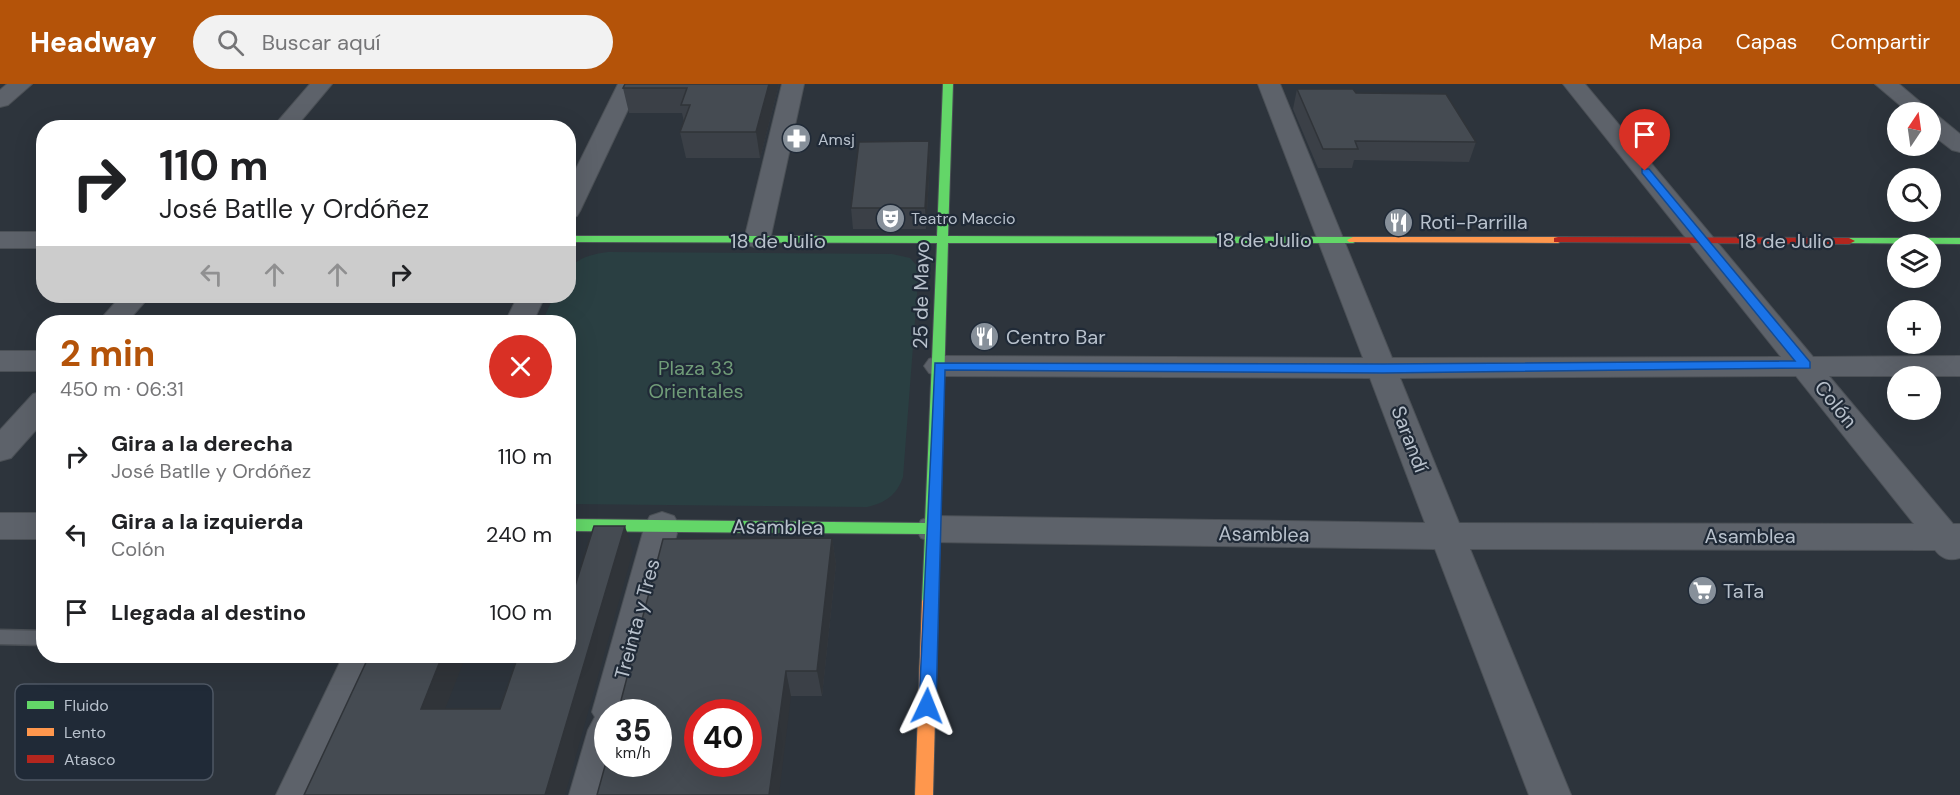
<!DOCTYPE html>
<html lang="es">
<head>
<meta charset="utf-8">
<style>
  body { margin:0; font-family:"DM Sans",sans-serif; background:#f2f2f2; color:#202124; height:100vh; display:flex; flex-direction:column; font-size:22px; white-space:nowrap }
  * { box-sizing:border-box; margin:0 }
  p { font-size:20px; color:#757577 }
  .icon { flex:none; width:33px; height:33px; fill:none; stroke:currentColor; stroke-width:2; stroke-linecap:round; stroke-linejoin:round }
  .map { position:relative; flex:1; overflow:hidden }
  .side { position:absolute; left:36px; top:231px; width:540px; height:348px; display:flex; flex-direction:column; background:#fff; border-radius:24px; box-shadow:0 6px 24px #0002 }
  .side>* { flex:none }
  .banner { position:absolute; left:36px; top:36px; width:540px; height:183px; border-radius:24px; box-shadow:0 6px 24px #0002; background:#fff; color:#202124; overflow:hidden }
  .needle { width:39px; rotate:13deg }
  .tools { position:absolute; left:1887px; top:18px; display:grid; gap:12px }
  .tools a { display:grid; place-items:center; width:54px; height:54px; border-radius:50%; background:#fff; box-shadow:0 6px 24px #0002; font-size:30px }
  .speed { position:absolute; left:594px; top:615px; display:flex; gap:12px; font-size:30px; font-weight:700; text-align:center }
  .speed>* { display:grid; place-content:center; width:78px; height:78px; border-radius:50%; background:#fff; box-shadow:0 6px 24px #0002; line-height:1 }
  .speed small { font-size:15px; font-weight:400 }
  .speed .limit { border:9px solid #d22; background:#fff; color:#111 }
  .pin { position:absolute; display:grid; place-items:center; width:51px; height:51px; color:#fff; margin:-62px -26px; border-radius:50% 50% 50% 0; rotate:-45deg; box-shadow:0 0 6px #0007 }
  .pin .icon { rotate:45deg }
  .me { position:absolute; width:66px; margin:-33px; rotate:2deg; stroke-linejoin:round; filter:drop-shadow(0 0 4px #0008) }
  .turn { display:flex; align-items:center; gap:21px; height:126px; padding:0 24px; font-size:27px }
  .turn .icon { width:78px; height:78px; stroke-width:2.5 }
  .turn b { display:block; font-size:42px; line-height:51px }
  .lanes { display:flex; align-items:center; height:57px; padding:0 24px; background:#0003; justify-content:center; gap:30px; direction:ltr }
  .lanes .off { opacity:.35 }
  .round { display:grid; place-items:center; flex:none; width:63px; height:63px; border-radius:32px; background:#f2f2f2 }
  .overview { display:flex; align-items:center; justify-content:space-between; height:102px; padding:0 24px }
  h1 { font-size:36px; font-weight:700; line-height:45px; color:#b45309 }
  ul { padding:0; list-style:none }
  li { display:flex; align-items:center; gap:18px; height:78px; padding:0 24px }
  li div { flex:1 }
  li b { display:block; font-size:22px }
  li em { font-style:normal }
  header { display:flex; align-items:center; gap:36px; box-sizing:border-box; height:84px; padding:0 30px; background:#b45309; color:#fff }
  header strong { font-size:28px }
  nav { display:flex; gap:33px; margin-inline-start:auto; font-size:21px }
  .search { width:420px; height:54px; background:#f2f2f2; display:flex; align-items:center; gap:15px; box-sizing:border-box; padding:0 21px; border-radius:33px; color:#757577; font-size:22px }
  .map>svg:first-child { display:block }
  .green { fill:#2a3f42 }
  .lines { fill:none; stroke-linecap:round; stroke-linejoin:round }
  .lane-casing { stroke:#4b5056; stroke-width:3 }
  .street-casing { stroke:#4b5056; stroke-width:2 }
  .fast-casing { stroke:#4b5056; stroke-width:2 }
  .slow-casing { stroke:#4b5056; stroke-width:2 }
  .jam-casing { stroke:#4b5056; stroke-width:2 }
  .lane { fill:#5d626a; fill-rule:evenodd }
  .street { fill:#5d626a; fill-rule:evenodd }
  .fast { fill:#63d668; fill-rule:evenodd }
  .slow { fill:#ff974d; fill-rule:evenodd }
  .jam { fill:#b3261e; fill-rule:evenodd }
  .wall { fill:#3b4047 }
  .shaded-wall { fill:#303439 }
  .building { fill:#454b52; stroke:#303439; stroke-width:1.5; fill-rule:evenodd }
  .route { fill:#1a73e8; stroke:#114b97; stroke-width:1.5 }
  .labels { text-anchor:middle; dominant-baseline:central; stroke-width:4.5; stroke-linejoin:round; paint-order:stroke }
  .far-poi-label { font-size:16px; fill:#b8c1cc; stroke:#202a37; text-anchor:start }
  .poi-label { font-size:20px; fill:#b8c1cc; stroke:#202a37; text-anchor:start }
  .street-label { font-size:20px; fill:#b8c1cc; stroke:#202a37 }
  .park-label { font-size:20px; fill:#709c78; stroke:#202a37 }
  .key { fill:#202a37; stroke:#4e5764; stroke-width:1.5 }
  .key-label { font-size:16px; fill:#b8c1cc }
</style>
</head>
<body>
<header>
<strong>Headway</strong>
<div class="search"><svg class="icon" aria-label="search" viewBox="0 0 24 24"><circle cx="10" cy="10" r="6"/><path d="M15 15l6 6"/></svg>Buscar aquí</div>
<nav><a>Mapa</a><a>Capas</a><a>Compartir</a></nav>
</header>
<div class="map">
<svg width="1960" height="711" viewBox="0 0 1960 711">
  <rect width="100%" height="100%" fill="#2d343c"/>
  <path class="green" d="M608,168L892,170L910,174L919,184L903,393C897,411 885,419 867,423L569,420L568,238H542L554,212H568L569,184C580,173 593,170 608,168Z"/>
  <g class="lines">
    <defs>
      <path id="lane" d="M0,546L44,547V561L0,560Z"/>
      <g id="street">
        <path d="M7,0H32L8,21L0,23V6Z"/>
        <path d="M310,0H332L295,44H272Z"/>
        <path d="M618,0H640L580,127L577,132L568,134V101Z"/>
        <path d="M782,0H804L770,156L766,161L757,164L748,161L744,156Z"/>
        <path d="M1258,0H1280L1392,274L1781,273L1563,0H1585L1813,273L1960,272V292H1829L1953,440H1960V474C1949,477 1942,475 1935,466L1470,465L1571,711H1529L1435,465L933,458L921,454L916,445L921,436L933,432L1425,439L1370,294L939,292L929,289L924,282L929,275L939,272L1363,274ZM1796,292L1914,440L1459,439L1400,294Z"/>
        <path d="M1875,0H1899L1932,28L1930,30L1908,28Z"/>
        <path d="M1930,30L1938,32L1960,50V68L1952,66L1930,49Z"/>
        <rect x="0" y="148" width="44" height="16"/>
        <path d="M121,212H150L127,238H98Z"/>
        <path d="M518,212H545L533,238H505Z"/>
        <rect x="0" y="267" width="44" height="20"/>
        <path d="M44,307V337L11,374L0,377V346L33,310Z"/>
        <path d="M662,428L674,432L679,441L632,628H608V680H619L611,711H569L588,646L595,633L592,628L645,441L650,432Z"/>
        <rect x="0" y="429" width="44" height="26"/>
        <path d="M343,572H381L318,711H276Z"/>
      </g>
      <g id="fast">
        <path d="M943,0H953L948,152L1353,153L1359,156L1353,159H948L938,517L935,521L930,523L925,521L922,517L925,450L568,447V435L925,439L937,159L568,158V152H937Z"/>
        <path d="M1849,154H1960V160L1845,159L1843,157Z"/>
      </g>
      <g id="slow">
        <path d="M1353,153H1558L1564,156L1558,159L1349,158L1347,156Z"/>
        <path d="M930,511L935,513L938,517L933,711H915L922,517L925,513Z"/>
      </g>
      <path id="jam" d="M1558,153L1849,154L1855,157L1849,160L1554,158V154Z"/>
    </defs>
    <use href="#lane" class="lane-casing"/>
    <use href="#street" class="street-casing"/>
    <use href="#fast" class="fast-casing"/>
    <use href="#slow" class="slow-casing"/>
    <use href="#jam" class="jam-casing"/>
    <use href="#lane" class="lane"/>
    <use href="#street" class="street"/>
    <use href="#fast" class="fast"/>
    <use href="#slow" class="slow"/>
    <use href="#jam" class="jam"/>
  </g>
  <g class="wall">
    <path d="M779,0L760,74H686L680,48L684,38L682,29H629L623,4Z"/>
    <path d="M1297,5L1356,9L1476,58L1469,78L1354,76L1352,84H1318L1293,25Z"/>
    <path d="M929,57L930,77L926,145H853L851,124Z"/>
    <path d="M832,454L836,480L822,612H791L597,711Z"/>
  </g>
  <g class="shaded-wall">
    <path d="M769,0H779L760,74L756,48Z"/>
    <path d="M929,57L930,77L926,145L925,124Z"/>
    <path d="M625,442L633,467L565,711H545Z"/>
    <path d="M832,454L836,480L822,612L817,587Z"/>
    <path d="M442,572H466L436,648L421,625Z"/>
    <path d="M786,587L791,612L779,711H769Z"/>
  </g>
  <g class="building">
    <path d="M625,0H769L756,48H680L690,21H681L687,4H623Z"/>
    <path d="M1297,5H1353L1356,9L1446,10L1476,58L1355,57L1358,65H1323Z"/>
    <path d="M929,57L925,124H851L859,58Z"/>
    <path d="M594,442H625L545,711H304L369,572H442L421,625H500L518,572H568V524Z"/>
    <path d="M832,454L817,587H786L769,711H597L608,671V680H658V628H618L663,455ZM698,628H748V680H698Z"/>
  </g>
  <path class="route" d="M1642,85H1649L1810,278V284L1383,289L945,286L936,622L933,628L927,630L921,628L919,622L935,279L1383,280L1795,277L1642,89Z"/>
  <defs>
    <symbol id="pharmacy-disc" viewBox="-11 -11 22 22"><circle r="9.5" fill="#87909a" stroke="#202a37"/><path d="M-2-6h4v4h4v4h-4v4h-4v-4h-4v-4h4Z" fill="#fff"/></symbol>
    <symbol id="theatre-disc" viewBox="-11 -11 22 22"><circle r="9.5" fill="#87909a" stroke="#202a37"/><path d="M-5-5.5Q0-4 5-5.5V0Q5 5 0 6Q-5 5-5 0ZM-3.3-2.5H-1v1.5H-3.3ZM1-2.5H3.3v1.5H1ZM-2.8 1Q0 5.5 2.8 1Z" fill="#fff"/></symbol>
    <symbol id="restaurant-disc" viewBox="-11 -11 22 22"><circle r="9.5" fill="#87909a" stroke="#202a37"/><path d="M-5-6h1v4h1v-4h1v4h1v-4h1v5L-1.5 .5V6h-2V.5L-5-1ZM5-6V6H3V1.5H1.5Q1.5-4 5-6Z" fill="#fff"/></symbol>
    <symbol id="supermarket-disc" viewBox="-11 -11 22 22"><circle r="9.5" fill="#87909a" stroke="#202a37"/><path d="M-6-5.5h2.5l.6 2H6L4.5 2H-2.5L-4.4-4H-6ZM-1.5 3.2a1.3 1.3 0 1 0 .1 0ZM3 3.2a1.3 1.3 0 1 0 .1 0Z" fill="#fff"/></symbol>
  </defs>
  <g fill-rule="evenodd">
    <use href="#pharmacy-disc" x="780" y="38" width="33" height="33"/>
    <use href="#theatre-disc" x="874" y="118" width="33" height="33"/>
    <use href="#restaurant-disc" x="1382" y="122" width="33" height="33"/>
    <use href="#restaurant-disc" x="968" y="236" width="33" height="33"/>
    <use href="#supermarket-disc" x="1686" y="490" width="33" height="33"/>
  </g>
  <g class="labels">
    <g class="far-poi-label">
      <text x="818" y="55">Amsj</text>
      <text x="911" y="134">Teatro Maccio</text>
    </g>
    <g class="poi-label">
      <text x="1420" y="138">Roti-Parrilla</text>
      <text x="1006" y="253">Centro Bar</text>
      <text x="1723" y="507">TaTa</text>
    </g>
    <g class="street-label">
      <text x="1264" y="156">18 de Julio</text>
      <text x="778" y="157">18 de Julio</text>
      <text x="1786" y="157">18 de Julio</text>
      <text transform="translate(921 211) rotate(-89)">25 de Mayo</text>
      <text transform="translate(1836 320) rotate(51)">Colón</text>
      <text transform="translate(1410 355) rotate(69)">Sarandí</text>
      <text transform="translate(778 443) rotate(1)">Asamblea</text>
      <text transform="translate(1264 450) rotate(1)">Asamblea</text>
      <text x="1750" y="452">Asamblea</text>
      <text transform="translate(637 535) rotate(-75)">Treinta y Tres</text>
    </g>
    <g class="park-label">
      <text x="696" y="284">Plaza 33<tspan x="696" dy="23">Orientales</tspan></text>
    </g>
  </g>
  <rect x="15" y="600" width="198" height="96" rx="9" class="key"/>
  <rect x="27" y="617" width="27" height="8" fill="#63d668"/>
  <rect x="27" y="644" width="27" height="8" fill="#ff974d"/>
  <rect x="27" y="671" width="27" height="8" fill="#b3261e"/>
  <g class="key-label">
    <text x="64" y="627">Fluido</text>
    <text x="64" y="654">Lento</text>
    <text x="64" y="681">Atasco</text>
  </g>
</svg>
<div class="tools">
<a><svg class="needle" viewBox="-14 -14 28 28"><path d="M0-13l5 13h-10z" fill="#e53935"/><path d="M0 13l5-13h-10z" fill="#757577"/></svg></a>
<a><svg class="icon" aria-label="search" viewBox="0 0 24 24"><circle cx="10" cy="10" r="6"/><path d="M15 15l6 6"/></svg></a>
<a><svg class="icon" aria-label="layers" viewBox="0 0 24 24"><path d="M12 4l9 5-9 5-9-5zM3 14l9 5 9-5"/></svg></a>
<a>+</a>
<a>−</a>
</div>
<div class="speed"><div>35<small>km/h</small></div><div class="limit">40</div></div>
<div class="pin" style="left:1645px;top:87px;background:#d93025"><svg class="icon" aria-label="arrive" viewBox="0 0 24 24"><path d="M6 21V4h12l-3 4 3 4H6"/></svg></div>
<svg class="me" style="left:927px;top:622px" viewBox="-20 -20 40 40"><path d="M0-17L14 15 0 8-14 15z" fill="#1a73e8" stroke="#fff" stroke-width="4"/></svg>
<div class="banner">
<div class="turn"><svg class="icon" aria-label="right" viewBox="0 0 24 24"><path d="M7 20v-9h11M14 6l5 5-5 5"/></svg><div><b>110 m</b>José Batlle y Ordóñez</div></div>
<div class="lanes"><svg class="icon off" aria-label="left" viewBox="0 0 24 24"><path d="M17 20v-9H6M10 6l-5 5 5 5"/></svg><svg class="icon off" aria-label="ahead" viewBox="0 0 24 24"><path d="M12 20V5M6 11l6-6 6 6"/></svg><svg class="icon off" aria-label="ahead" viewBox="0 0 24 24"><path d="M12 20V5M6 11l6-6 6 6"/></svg><svg class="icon" aria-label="right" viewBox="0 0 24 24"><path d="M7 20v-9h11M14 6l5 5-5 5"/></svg></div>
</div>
<section class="side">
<div class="overview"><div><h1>2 min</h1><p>450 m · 06:31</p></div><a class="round" style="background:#d93025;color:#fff"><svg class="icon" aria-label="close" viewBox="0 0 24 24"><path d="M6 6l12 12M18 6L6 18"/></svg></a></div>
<ul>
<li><svg class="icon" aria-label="right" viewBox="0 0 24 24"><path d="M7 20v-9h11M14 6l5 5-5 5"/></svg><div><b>Gira a la derecha</b><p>José Batlle y Ordóñez</p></div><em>110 m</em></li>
<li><svg class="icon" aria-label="left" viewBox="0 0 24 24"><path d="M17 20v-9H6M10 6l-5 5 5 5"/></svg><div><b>Gira a la izquierda</b><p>Colón</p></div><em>240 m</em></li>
<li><svg class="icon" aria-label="arrive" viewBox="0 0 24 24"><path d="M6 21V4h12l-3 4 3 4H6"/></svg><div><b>Llegada al destino</b></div><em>100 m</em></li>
</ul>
</section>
</div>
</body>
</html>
